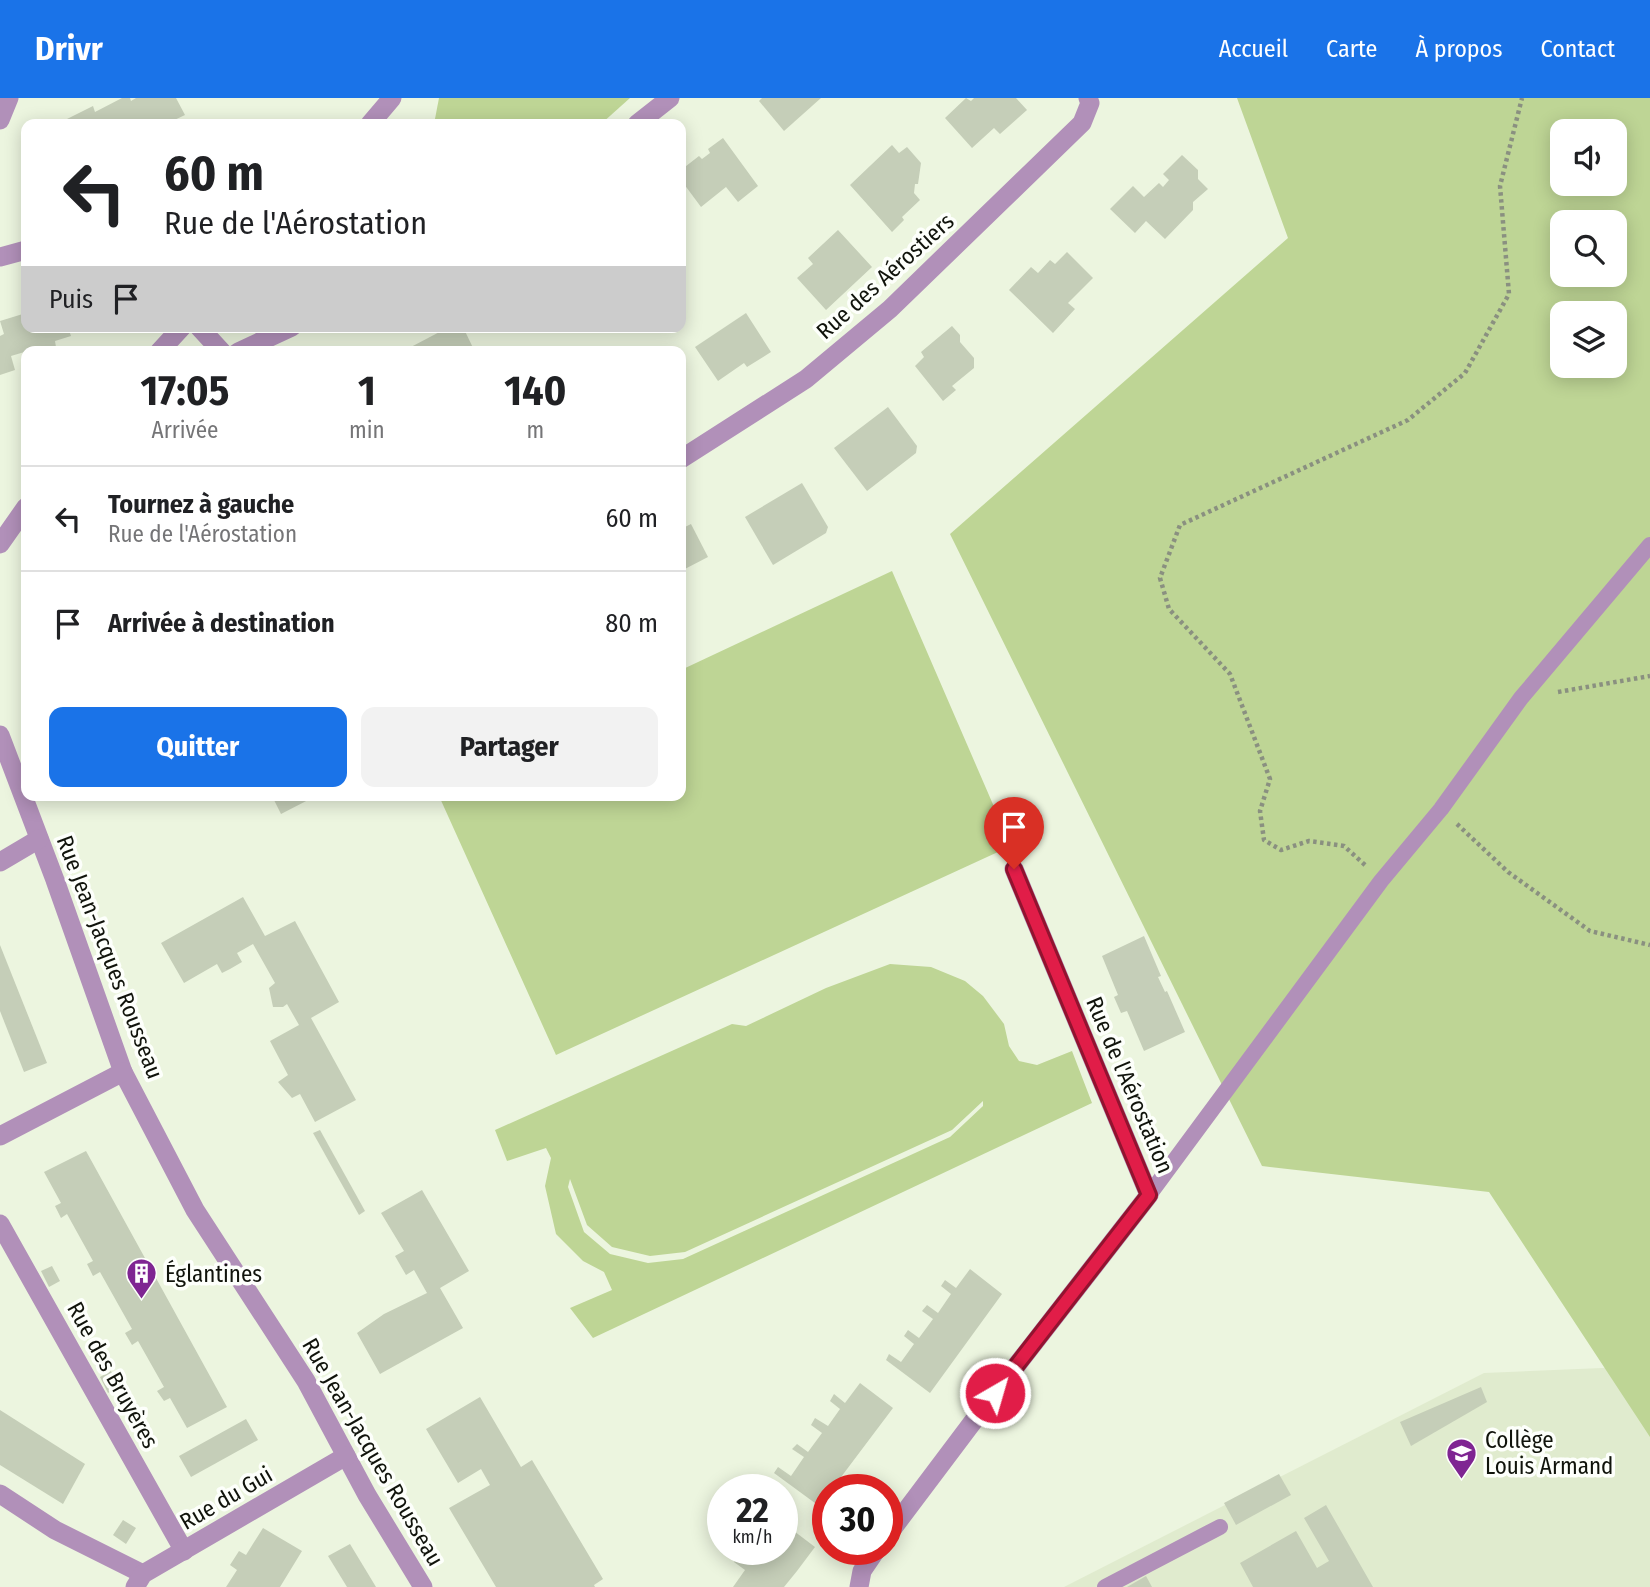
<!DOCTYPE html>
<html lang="fr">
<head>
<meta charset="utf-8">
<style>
  body { margin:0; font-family:"Fira Sans Condensed",sans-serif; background:#f2f2f2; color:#202124; height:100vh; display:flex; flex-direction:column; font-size:26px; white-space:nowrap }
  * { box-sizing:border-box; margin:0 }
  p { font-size:23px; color:#757577 }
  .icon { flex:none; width:38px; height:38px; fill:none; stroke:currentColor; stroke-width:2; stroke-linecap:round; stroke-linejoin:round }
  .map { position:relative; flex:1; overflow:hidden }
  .sheet { position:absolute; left:21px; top:248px; width:665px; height:455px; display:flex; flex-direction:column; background:#fff; border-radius:14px; box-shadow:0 4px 18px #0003 }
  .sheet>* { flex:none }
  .banner { position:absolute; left:21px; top:21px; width:665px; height:214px; border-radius:14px; box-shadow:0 4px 18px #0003; background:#fff; color:#202124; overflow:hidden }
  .buttons { position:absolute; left:1550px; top:21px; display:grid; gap:14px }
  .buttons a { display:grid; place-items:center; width:77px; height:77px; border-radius:14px; background:#fff; box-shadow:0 4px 18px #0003; font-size:35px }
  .speed { position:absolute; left:707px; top:1376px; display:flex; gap:14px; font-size:35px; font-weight:700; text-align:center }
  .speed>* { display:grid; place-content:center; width:91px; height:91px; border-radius:50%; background:#fff; box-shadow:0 4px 18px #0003; line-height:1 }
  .speed small { font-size:18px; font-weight:400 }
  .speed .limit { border:10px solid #d22; background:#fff; color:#111 }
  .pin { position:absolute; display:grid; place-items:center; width:60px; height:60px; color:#fff; margin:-72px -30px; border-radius:50% 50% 50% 0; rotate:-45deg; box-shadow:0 0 7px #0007 }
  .pin .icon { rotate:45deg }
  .me { position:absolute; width:77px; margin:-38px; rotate:38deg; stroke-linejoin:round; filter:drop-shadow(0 0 5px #0008) }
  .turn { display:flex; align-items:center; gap:24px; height:147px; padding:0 28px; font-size:32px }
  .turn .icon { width:91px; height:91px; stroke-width:2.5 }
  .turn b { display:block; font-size:49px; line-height:60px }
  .then { display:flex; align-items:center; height:66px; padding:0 28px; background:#0003; gap:14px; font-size:26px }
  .eta { display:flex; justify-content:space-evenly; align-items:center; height:119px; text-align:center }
  .eta b { font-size:42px; font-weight:700; line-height:49px }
  .cta { display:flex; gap:14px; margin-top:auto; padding:14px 28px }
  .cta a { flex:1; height:80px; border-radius:14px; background:#1a73e8; color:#fff; font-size:28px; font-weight:700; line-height:80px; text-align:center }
  .cta a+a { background:#f2f2f2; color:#202124 }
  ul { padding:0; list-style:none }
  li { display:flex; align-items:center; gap:21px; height:105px; padding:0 28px; border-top:2px solid #e0e0e0 }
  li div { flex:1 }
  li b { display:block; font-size:26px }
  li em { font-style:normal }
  header { display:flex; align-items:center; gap:42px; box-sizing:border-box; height:98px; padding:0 35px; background:#1a73e8; color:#fff }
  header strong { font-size:33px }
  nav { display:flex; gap:38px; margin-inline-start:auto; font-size:24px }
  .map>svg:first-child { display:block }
  .built { fill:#e0ebce }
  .green { fill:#bed595; fill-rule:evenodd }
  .building { fill:#c5ceb8 }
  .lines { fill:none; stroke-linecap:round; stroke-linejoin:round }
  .path { stroke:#8a9080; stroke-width:4.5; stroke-dasharray:3.5 3.5; stroke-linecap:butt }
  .service { stroke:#b190b9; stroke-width:16 }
  .minor { stroke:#b190b9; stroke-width:19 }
  .route-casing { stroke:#92132f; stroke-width:18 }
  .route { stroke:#e11d48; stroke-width:12 }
  .labels { text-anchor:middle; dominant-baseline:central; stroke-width:7; stroke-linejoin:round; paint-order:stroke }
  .street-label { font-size:23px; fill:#10130b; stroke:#fdfffb }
  .poi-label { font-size:23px; fill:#10130b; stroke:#fdfffb; text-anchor:start }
</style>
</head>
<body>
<header>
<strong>Drivr</strong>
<nav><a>Accueil</a><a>Carte</a><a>À propos</a><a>Contact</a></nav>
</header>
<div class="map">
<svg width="1650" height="1489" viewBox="0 0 1650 1489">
  <rect width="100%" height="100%" fill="#ecf5df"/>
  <path class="built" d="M1650,1268V1489H1064L1484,1275Z"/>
  <g class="green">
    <path d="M439,0H630L601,26H434Z"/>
    <path d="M1237,0H1650V1339L1489,1094L1262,1068L950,436L1288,140ZM1563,33H1615V86H1563ZM1563,124H1615V177H1563ZM1563,215H1615V268H1563Z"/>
    <path d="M892,473L1011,748L556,957L439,698H681V572Z"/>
    <path d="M890,866L931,869L965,883L983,898L1004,926L1009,948L1019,963L1037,967L1072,953L1092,1005L593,1240L570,1210L612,1192L604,1174L583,1163L556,1136L545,1088L551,1060L546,1050L507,1063L495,1032L732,926L746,928L826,890ZM983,1003V1008L950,1039L683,1161L648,1165L610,1156L584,1134L568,1089L570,1081L587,1127L612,1149L650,1158L685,1154L952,1032Z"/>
  </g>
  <g class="building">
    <path d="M122,0H130L131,3L136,0H176L185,17L166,26H57L93,8L95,14Z"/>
    <path d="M762,0H821L784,33L759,3Z"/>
    <path d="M966,0L971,3L974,0H1016L1027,12L1000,36L994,30L972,50L945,20Z"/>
    <path d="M723,40L758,88L738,104L726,89L701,109L681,82V72L699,58L702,61L710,55L708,51Z"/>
    <path d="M892,47L899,55L907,49L921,65L918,86H915L914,95L920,102L902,119L904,122L892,134L850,87Z"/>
    <path d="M1182,57L1198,72V81L1208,91L1193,104V112L1165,141L1146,123L1135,135L1110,111L1133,88L1144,99L1159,85L1163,89L1169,82L1163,76Z"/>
    <path d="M838,132L872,169L826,212L797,180L813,166L808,160Z"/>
    <path d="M1067,154L1093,180L1068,205L1075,211L1053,235L1009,192L1031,169L1038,175L1050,162L1055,166Z"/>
    <path d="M26,215V229H68L71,238L55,243L56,249L42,253L41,249L11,258L15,272L0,277V238L4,236L0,223Z"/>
    <path d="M746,215L771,254L747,269L744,265L718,283L695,249Z"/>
    <path d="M952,228L960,237V244L974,260V270L952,288L956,292L943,303L915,268L924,259L921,254Z"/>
    <path d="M449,229H463L475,254H411L409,250Z"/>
    <path d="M888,309L917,348L916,355L867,393L834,350Z"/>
    <path d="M802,385L828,429L826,435L773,467L745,419Z"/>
    <path d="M691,426L708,459L681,473V431Z"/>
    <path d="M272,698H311L312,700L281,716Z"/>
    <path d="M243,799L265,838L295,823L339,904L311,920L356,1002L315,1024L300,996L292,1000L278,984L288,977L270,943L299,927L287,906L283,909H273L269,890L275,885L253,846L237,855L242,864L230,871L222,875L217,866L184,885L161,845Z"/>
    <path d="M1144,838L1161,878L1158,879L1165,894L1167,893L1185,934L1144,953L1127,913L1121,915L1114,899L1118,897L1102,858Z"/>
    <path d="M0,847L47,965L24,974L0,913Z"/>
    <path d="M320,1032L365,1113L359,1117L313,1035Z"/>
    <path d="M86,1053L227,1309L187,1330L170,1300L164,1303L157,1293L164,1289L138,1243L132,1247L125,1235L132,1231L100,1174L93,1178L87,1166L93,1163L67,1116L61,1120L55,1108L61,1105L44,1074Z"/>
    <path d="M422,1092L469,1173L440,1190L463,1230L380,1276L357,1235L384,1216L427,1195L414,1172L406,1177L395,1158L404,1153L381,1115Z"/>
    <path d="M52,1168L60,1183L49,1189L41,1173Z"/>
    <path d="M970,1171L1002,1196L930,1295L886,1262L889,1256L901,1264L914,1246L904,1238L908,1232L919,1240L933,1221L922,1213L927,1207L938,1215L951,1196L941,1188L945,1182L956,1190Z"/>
    <path d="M111,1273L119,1289L108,1295L100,1279Z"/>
    <path d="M860,1285L893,1310L832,1391H828V1397L819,1408L774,1375L778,1369L791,1378L804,1359L792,1351L797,1346L808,1354L822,1335L811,1327L815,1320L828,1328L840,1311L830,1303L834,1296L845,1305Z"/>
    <path d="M1481,1289L1487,1304L1411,1348L1400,1324Z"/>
    <path d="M480,1299L521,1369L532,1362L603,1481L594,1487L595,1489H496L449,1410L490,1387L481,1371L458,1385L426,1331Z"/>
    <path d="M0,1312L85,1366L63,1406L0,1367Z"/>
    <path d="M246,1321L258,1342L191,1379L179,1358Z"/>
    <path d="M1279,1376L1291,1397L1236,1427L1224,1405Z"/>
    <path d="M1326,1407L1373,1489H1253L1240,1465L1296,1433L1317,1470L1329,1463L1304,1420Z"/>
    <path d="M123,1422L136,1430L126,1446L113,1437Z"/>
    <path d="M782,1424L815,1449L797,1473L784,1489H733L745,1472L734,1464L738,1458L750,1466L762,1451H782Z"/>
    <path d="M263,1430L302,1453L280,1489H226L237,1472L230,1467L239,1453L246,1457Z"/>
    <path d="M350,1446L376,1489H347L328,1458Z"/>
    <path d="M1146,1478L1152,1489H1127Z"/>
  </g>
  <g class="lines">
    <g class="path">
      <path d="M1558,594L1650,578"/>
      <path d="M1457,726L1508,774L1590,833L1650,847"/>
      <path d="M1365,767L1344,748L1309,743L1281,752L1264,742L1260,713L1270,681L1230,576L1169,511L1160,480L1180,427L1408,322L1465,275L1509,196L1500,88L1522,0"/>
    </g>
    <g class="service">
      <path d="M1149,1097L1381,783L1441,711L1521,600L1650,447"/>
      <path d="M1105,1489L1220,1429"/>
    </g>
    <g class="minor">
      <path d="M0,22L9,0"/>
      <path d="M370,26L392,0"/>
      <path d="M637,26L670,0"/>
      <path d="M0,159L26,152"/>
      <path d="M199,229L222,254"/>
      <path d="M159,254L182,229"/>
      <path d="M238,254L292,229"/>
      <path d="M681,361L806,281L890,211L1082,25L1090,5L1088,0"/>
      <path d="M0,446L26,409"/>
      <path d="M0,637L55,782L123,974L195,1112L306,1283L367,1397L423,1489"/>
      <path d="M0,764L39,741"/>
      <path d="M0,1038L123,974"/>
      <path d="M0,1126L184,1453"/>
      <path d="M0,1396L55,1432L143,1476"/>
      <path d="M887,1438L978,1317L1149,1097L1014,771"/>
      <path d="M135,1489L143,1476L346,1358"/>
      <path d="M859,1489L862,1473L877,1451"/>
    </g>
  </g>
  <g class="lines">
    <defs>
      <path id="route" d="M995,1295L1149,1097L1014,771"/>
    </defs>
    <use href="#route" class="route-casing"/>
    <use href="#route" class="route"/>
  </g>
  <defs>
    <symbol id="building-pin" viewBox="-11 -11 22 30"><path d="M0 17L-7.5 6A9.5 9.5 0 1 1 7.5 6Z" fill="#7f2592" stroke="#fdfffb"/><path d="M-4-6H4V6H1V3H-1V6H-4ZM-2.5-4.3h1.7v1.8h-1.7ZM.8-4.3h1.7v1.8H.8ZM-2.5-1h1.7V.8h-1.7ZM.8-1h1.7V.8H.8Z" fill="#fff"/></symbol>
    <symbol id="school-pin" viewBox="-11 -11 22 30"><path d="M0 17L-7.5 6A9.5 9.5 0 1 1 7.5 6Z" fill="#7f2592" stroke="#fdfffb"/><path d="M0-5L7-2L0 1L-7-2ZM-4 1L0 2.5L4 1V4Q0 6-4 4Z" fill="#fff"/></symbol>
  </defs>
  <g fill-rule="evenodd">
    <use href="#building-pin" x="124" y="1158" width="35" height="47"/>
    <use href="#school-pin" x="1444" y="1338" width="35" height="47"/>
  </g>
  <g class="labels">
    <g class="street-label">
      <text transform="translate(885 178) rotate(-42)">Rue des Aérostiers</text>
      <text transform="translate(110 859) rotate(69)">Rue Jean-Jacques Rousseau</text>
      <text transform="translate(1130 987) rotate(67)">Rue de l'Aérostation</text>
      <text transform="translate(113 1277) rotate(61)">Rue des Bruyères</text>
      <text transform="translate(373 1354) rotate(60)">Rue Jean-Jacques Rousseau</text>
      <text transform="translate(226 1400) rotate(-30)">Rue du Gui</text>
    </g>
    <g class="poi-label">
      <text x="165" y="1176">Églantines</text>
      <text x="1485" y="1342">Collège<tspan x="1485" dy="26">Louis Armand</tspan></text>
    </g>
  </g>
</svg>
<div class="buttons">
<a><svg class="icon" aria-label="sound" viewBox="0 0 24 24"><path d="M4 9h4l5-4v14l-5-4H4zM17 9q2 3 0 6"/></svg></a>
<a><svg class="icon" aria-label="search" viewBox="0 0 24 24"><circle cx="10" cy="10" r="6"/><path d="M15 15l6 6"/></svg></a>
<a><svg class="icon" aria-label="layers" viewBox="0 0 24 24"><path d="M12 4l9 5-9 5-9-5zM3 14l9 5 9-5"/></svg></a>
</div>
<div class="speed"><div>22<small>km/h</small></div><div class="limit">30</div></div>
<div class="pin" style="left:1014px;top:771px;background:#d93025"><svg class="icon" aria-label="arrive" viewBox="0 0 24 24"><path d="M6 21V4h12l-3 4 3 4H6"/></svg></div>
<svg class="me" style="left:995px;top:1295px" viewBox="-20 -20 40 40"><circle r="17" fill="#e11d48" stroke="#fff" stroke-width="3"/><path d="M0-11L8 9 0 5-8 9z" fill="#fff"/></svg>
<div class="banner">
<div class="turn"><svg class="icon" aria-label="left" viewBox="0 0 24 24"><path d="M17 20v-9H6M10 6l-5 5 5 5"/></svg><div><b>60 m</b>Rue de l'Aérostation</div></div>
<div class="then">Puis<svg class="icon" aria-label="arrive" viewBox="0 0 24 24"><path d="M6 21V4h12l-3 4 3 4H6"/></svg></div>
</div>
<section class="sheet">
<div class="eta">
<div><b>17:05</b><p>Arrivée</p></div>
<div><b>1</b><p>min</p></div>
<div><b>140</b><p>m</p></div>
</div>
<ul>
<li><svg class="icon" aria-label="left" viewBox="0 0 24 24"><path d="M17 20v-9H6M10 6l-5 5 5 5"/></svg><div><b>Tournez à gauche</b><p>Rue de l'Aérostation</p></div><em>60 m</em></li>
<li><svg class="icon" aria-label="arrive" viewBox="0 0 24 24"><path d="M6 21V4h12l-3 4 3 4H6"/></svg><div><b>Arrivée à destination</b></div><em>80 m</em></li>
</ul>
<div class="cta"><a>Quitter</a><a>Partager</a></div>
</section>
</div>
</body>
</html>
